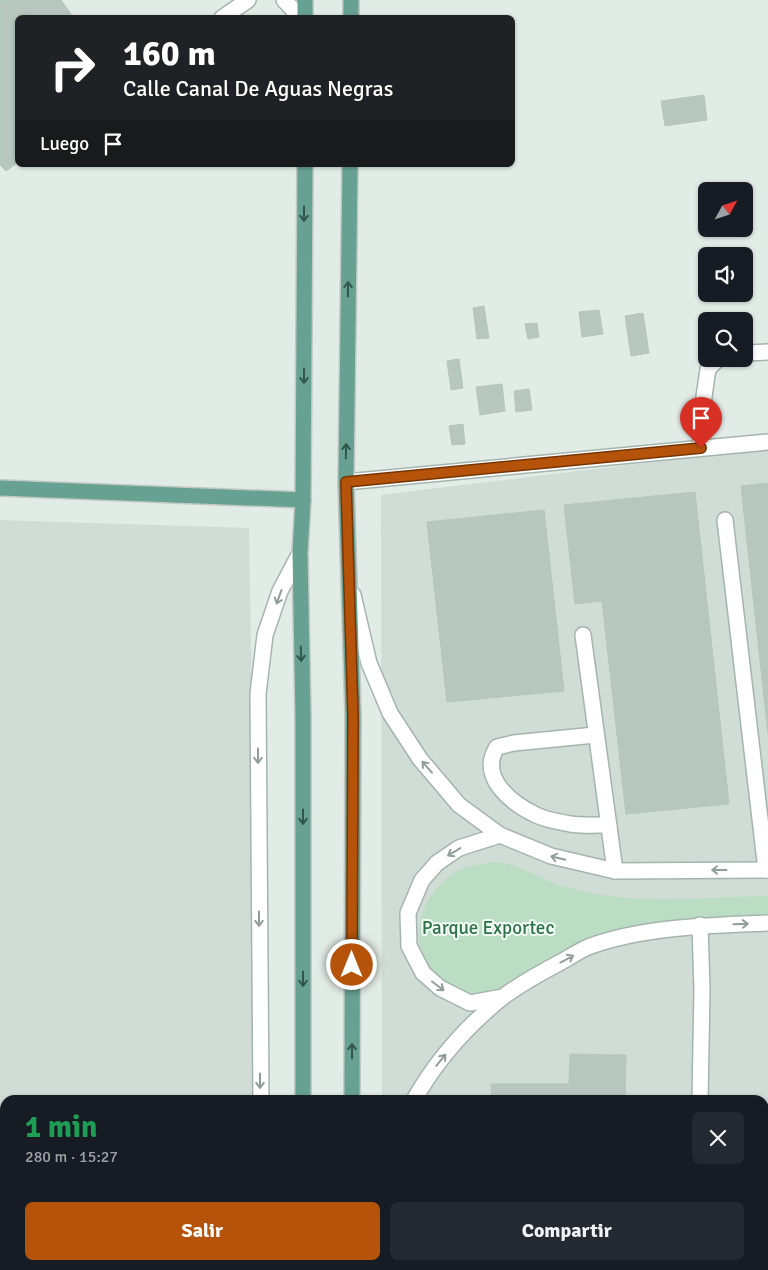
<!DOCTYPE html>
<html lang="es">
<head>
<meta charset="utf-8">
<style>
  body { margin:0; font-family:Signika,sans-serif; background:#242831; color:#f1f3f6; height:100vh; display:flex; flex-direction:column; font-size:19px; white-space:nowrap }
  * { box-sizing:border-box; margin:0 }
  p { font-size:16px; color:#9ea1a6 }
  .icon { flex:none; width:28px; height:28px; fill:none; stroke:currentColor; stroke-width:2; stroke-linecap:round; stroke-linejoin:round }
  .map { position:relative; flex:1; overflow:hidden }
  .panel { position:absolute; left:0px; top:1095px; width:769px; height:175px; display:flex; flex-direction:column; background:#171b24; border-radius:15px 15px 0 0; box-shadow:0 1px 4px #0004 }
  .panel>* { flex:none }
  .guide { position:absolute; left:15px; top:15px; width:500px; height:152px; border-radius:8px; box-shadow:0 1px 4px #0004; background:#202124; color:#fff; overflow:hidden }
  .needle { width:32px; rotate:50deg }
  .fabs { position:absolute; left:698px; top:182px; display:grid; gap:10px }
  .fabs a { display:grid; place-items:center; width:55px; height:55px; border-radius:8px; background:#171b24; box-shadow:0 1px 4px #0004; font-size:25px }
  .pin { position:absolute; display:grid; place-items:center; width:42px; height:42px; color:#fff; margin:-51px -21px; border-radius:50% 50% 50% 0; rotate:-45deg; box-shadow:0 0 5px #0007 }
  .pin .icon { rotate:45deg }
  .me { position:absolute; width:55px; margin:-28px; rotate:0deg; stroke-linejoin:round; filter:drop-shadow(0 0 4px #0008) }
  .turn { display:flex; align-items:center; gap:18px; height:105px; padding:0 25px; font-size:22px }
  .turn .icon { width:65px; height:65px; stroke-width:2.5 }
  .turn b { display:block; font-size:35px; line-height:42px }
  .then { display:flex; align-items:center; height:48px; padding:0 25px; background:#0003; gap:10px; font-size:19px }
  .round { display:grid; place-items:center; flex:none; width:52px; height:52px; border-radius:8px; background:#242831 }
  .summary { display:flex; align-items:center; justify-content:space-between; height:85px; padding:0 25px }
  h1 { font-size:30px; font-weight:700; line-height:38px; color:#1e9e55 }
  .button { display:flex; gap:10px; margin-top:auto; padding:10px 25px }
  .button a { flex:1; height:58px; border-radius:8px; background:#b45309; color:#fff; font-size:20px; font-weight:700; line-height:58px; text-align:center }
  .button a+a { background:#242831; color:#f1f3f6 }
  .map>svg:first-child { display:block }
  .built { fill:#d0dcd6 }
  .green { fill:#bbddc4 }
  .building { fill:#b7c7c0; stroke:#b4c6be }
  .lines { fill:none; stroke-linecap:round; stroke-linejoin:round }
  .minor-casing { stroke:#a5b4ae; stroke-width:18 }
  .major-casing { stroke:#c1c9c6; stroke-width:18 }
  .minor { stroke:#fff; stroke-width:15 }
  .major { stroke:#67a192; stroke-width:15 }
  .oneway { stroke:#33564c }
  .oneway2 { stroke:#909e9a }
  .route-casing { stroke:#753606; stroke-width:12 }
  .route { stroke:#b45309; stroke-width:9 }
  .labels { text-anchor:middle; dominant-baseline:central; stroke-width:4; stroke-linejoin:round; paint-order:stroke }
  .park-label { font-size:19px; fill:#2c7447; stroke:#f3f9f5 }
</style>
</head>
<body>
<div class="map">
<svg width="768" height="1270" viewBox="0 0 768 1270">
  <rect width="100%" height="100%" fill="#e2ece7"/>
  <g class="built">
    <path d="M768,448V1270H383V1265H764V1100H382L381,495Z"/>
    <path d="M0,520L249,528L259,1100H5V1265H262V1270H0Z"/>
  </g>
  <path class="green" d="M494,862C518,864 530,873 551,882C560,886 571,888 581,891C642,905 706,897 768,896V922L621,935L514,988L475,996L463,994L451,989L434,975L427,966L419,944V930L422,915L427,902L435,890L446,879L457,871L469,866Z"/>
  <g class="building">
    <path d="M0,0H61L71,14L67,18H18V162L6,171L0,165Z"/>
    <path d="M704,95L707,120L665,126L661,101Z"/>
    <path d="M484,306L489,338L477,339L473,308Z"/>
    <path d="M599,310L603,334L582,337L579,312Z"/>
    <path d="M643,313L649,353L631,356L625,316Z"/>
    <path d="M537,323L539,337L528,339L525,324Z"/>
    <path d="M459,359L463,388L451,390L447,361Z"/>
    <path d="M502,384L505,411L480,415L476,387Z"/>
    <path d="M529,389L532,410L516,412L514,391Z"/>
    <path d="M463,424L465,444L452,445L449,426Z"/>
    <path d="M768,483V734L741,486Z"/>
    <path d="M695,492L729,804L626,814L602,601L575,604L564,505Z"/>
    <path d="M544,510L564,691L447,702L427,522Z"/>
    <path d="M570,1054L626,1055L625,1100H492L491,1084H569Z"/>
    <rect x="764" y="1176" width="4" height="85"/>
    <rect x="444" y="1265" width="182" height="5"/>
  </g>
  <g class="lines">
    <defs>
      <g id="minor">
        <path d="M284,0L301,18"/>
        <path d="M222,18L248,0"/>
        <path d="M744,353L768,352"/>
        <path d="M701,448V417L708,369L718,359"/>
        <path d="M346,482L768,442"/>
        <path d="M725,520L766,870"/>
        <path d="M353,595L369,663L390,713L420,759L459,805L500,835L551,856L615,871L768,870"/>
        <path d="M583,635C593,714 605,792 615,871"/>
        <path d="M595,735L514,743L497,747C478,777 511,803 536,815C546,820 560,822 570,824C583,826 597,825 609,825"/>
        <path d="M500,835L459,848L437,863L422,880L408,913L409,946L423,973L440,988L470,1003L503,997"/>
        <path d="M700,925L702,990L700,1100"/>
        <path d="M261,1100L258,694L265,635L280,591L300,553"/>
        <path d="M414,1100C436,1061 468,1025 503,997C520,984 542,972 561,962C570,957 579,951 588,947C641,927 712,925 768,923"/>
        <path d="M764,1150H768"/>
        <path d="M262,1265V1270"/>
        <path d="M697,1270V1265"/>
      </g>
      <g id="major">
        <path d="M305,0V18"/>
        <path d="M351,18V0"/>
        <path d="M350,165L346,482L353,715L352,1100"/>
        <path d="M0,488L303,500"/>
        <path d="M303,1100V716L300,553L303,500L305,165"/>
        <path d="M351,1265V1270"/>
        <path d="M302,1270V1265"/>
      </g>
    </defs>
    <use href="#minor" class="minor-casing"/>
    <use href="#major" class="major-casing"/>
    <use href="#minor" class="minor"/>
    <use href="#major" class="major"/>
  </g>
  <defs><path id="oneway-shaft" d="M-6 0H5M1.5-3L5.5 0L1.5 3" fill="none" stroke-width="1.6" stroke-linecap="round" stroke-linejoin="round" transform="scale(1.25)"/></defs>
  <g class="oneway">
    <use href="#oneway-shaft" transform="translate(304 214) rotate(90)"/>
    <use href="#oneway-shaft" transform="translate(348 289) rotate(-89)"/>
    <use href="#oneway-shaft" transform="translate(304 376) rotate(90)"/>
    <use href="#oneway-shaft" transform="translate(346 451) rotate(-89)"/>
    <use href="#oneway-shaft" transform="translate(301 654) rotate(88)"/>
    <use href="#oneway-shaft" transform="translate(303 817) rotate(90)"/>
    <use href="#oneway-shaft" transform="translate(303 979) rotate(90)"/>
    <use href="#oneway-shaft" transform="translate(352 1051) rotate(-90)"/>
  </g>
  <g class="oneway2">
    <use href="#oneway-shaft" transform="translate(279 597) rotate(110)"/>
    <use href="#oneway-shaft" transform="translate(258 756) rotate(90)"/>
    <use href="#oneway-shaft" transform="translate(427 767) rotate(-131)"/>
    <use href="#oneway-shaft" transform="translate(454 852) rotate(149)"/>
    <use href="#oneway-shaft" transform="translate(558 858) rotate(-166)"/>
    <use href="#oneway-shaft" transform="translate(719 870) rotate(180)"/>
    <use href="#oneway-shaft" transform="translate(259 919) rotate(90)"/>
    <use href="#oneway-shaft" transform="translate(741 924) rotate(-2)"/>
    <use href="#oneway-shaft" transform="translate(567 959) rotate(-28)"/>
    <use href="#oneway-shaft" transform="translate(438 986) rotate(37)"/>
    <use href="#oneway-shaft" transform="translate(441 1060) rotate(-51)"/>
    <use href="#oneway-shaft" transform="translate(260 1081) rotate(90)"/>
  </g>
  <g class="lines">
    <defs>
      <path id="route" d="M352,965L353,715L346,482L701,448"/>
    </defs>
    <use href="#route" class="route-casing"/>
    <use href="#route" class="route"/>
  </g>
  <g class="labels">
    <g class="park-label">
      <text x="488" y="928">Parque Exportec</text>
    </g>
  </g>
</svg>
<div class="fabs">
<a><svg class="needle" viewBox="-14 -14 28 28"><path d="M0-13l5 13h-10z" fill="#e53935"/><path d="M0 13l5-13h-10z" fill="#9ea1a6"/></svg></a>
<a><svg class="icon" aria-label="sound" viewBox="0 0 24 24"><path d="M4 9h4l5-4v14l-5-4H4zM17 9q2 3 0 6"/></svg></a>
<a><svg class="icon" aria-label="search" viewBox="0 0 24 24"><circle cx="10" cy="10" r="6"/><path d="M15 15l6 6"/></svg></a>
</div>
<div class="pin" style="left:701px;top:448px;background:#d93025"><svg class="icon" aria-label="arrive" viewBox="0 0 24 24"><path d="M6 21V4h12l-3 4 3 4H6"/></svg></div>
<svg class="me" style="left:352px;top:965px" viewBox="-20 -20 40 40"><circle r="17" fill="#b45309" stroke="#fff" stroke-width="3"/><path d="M0-11L8 9 0 5-8 9z" fill="#fff"/></svg>
<div class="guide">
<div class="turn"><svg class="icon" aria-label="right" viewBox="0 0 24 24"><path d="M7 20v-9h11M14 6l5 5-5 5"/></svg><div><b>160 m</b>Calle Canal De Aguas Negras</div></div>
<div class="then">Luego<svg class="icon" aria-label="arrive" viewBox="0 0 24 24"><path d="M6 21V4h12l-3 4 3 4H6"/></svg></div>
</div>
<section class="panel">
<div class="summary"><div><h1>1 min</h1><p>280 m · 15:27</p></div><a class="round"><svg class="icon" aria-label="close" viewBox="0 0 24 24"><path d="M6 6l12 12M18 6L6 18"/></svg></a></div>
<div class="button"><a>Salir</a><a>Compartir</a></div>
</section>
</div>
</body>
</html>
